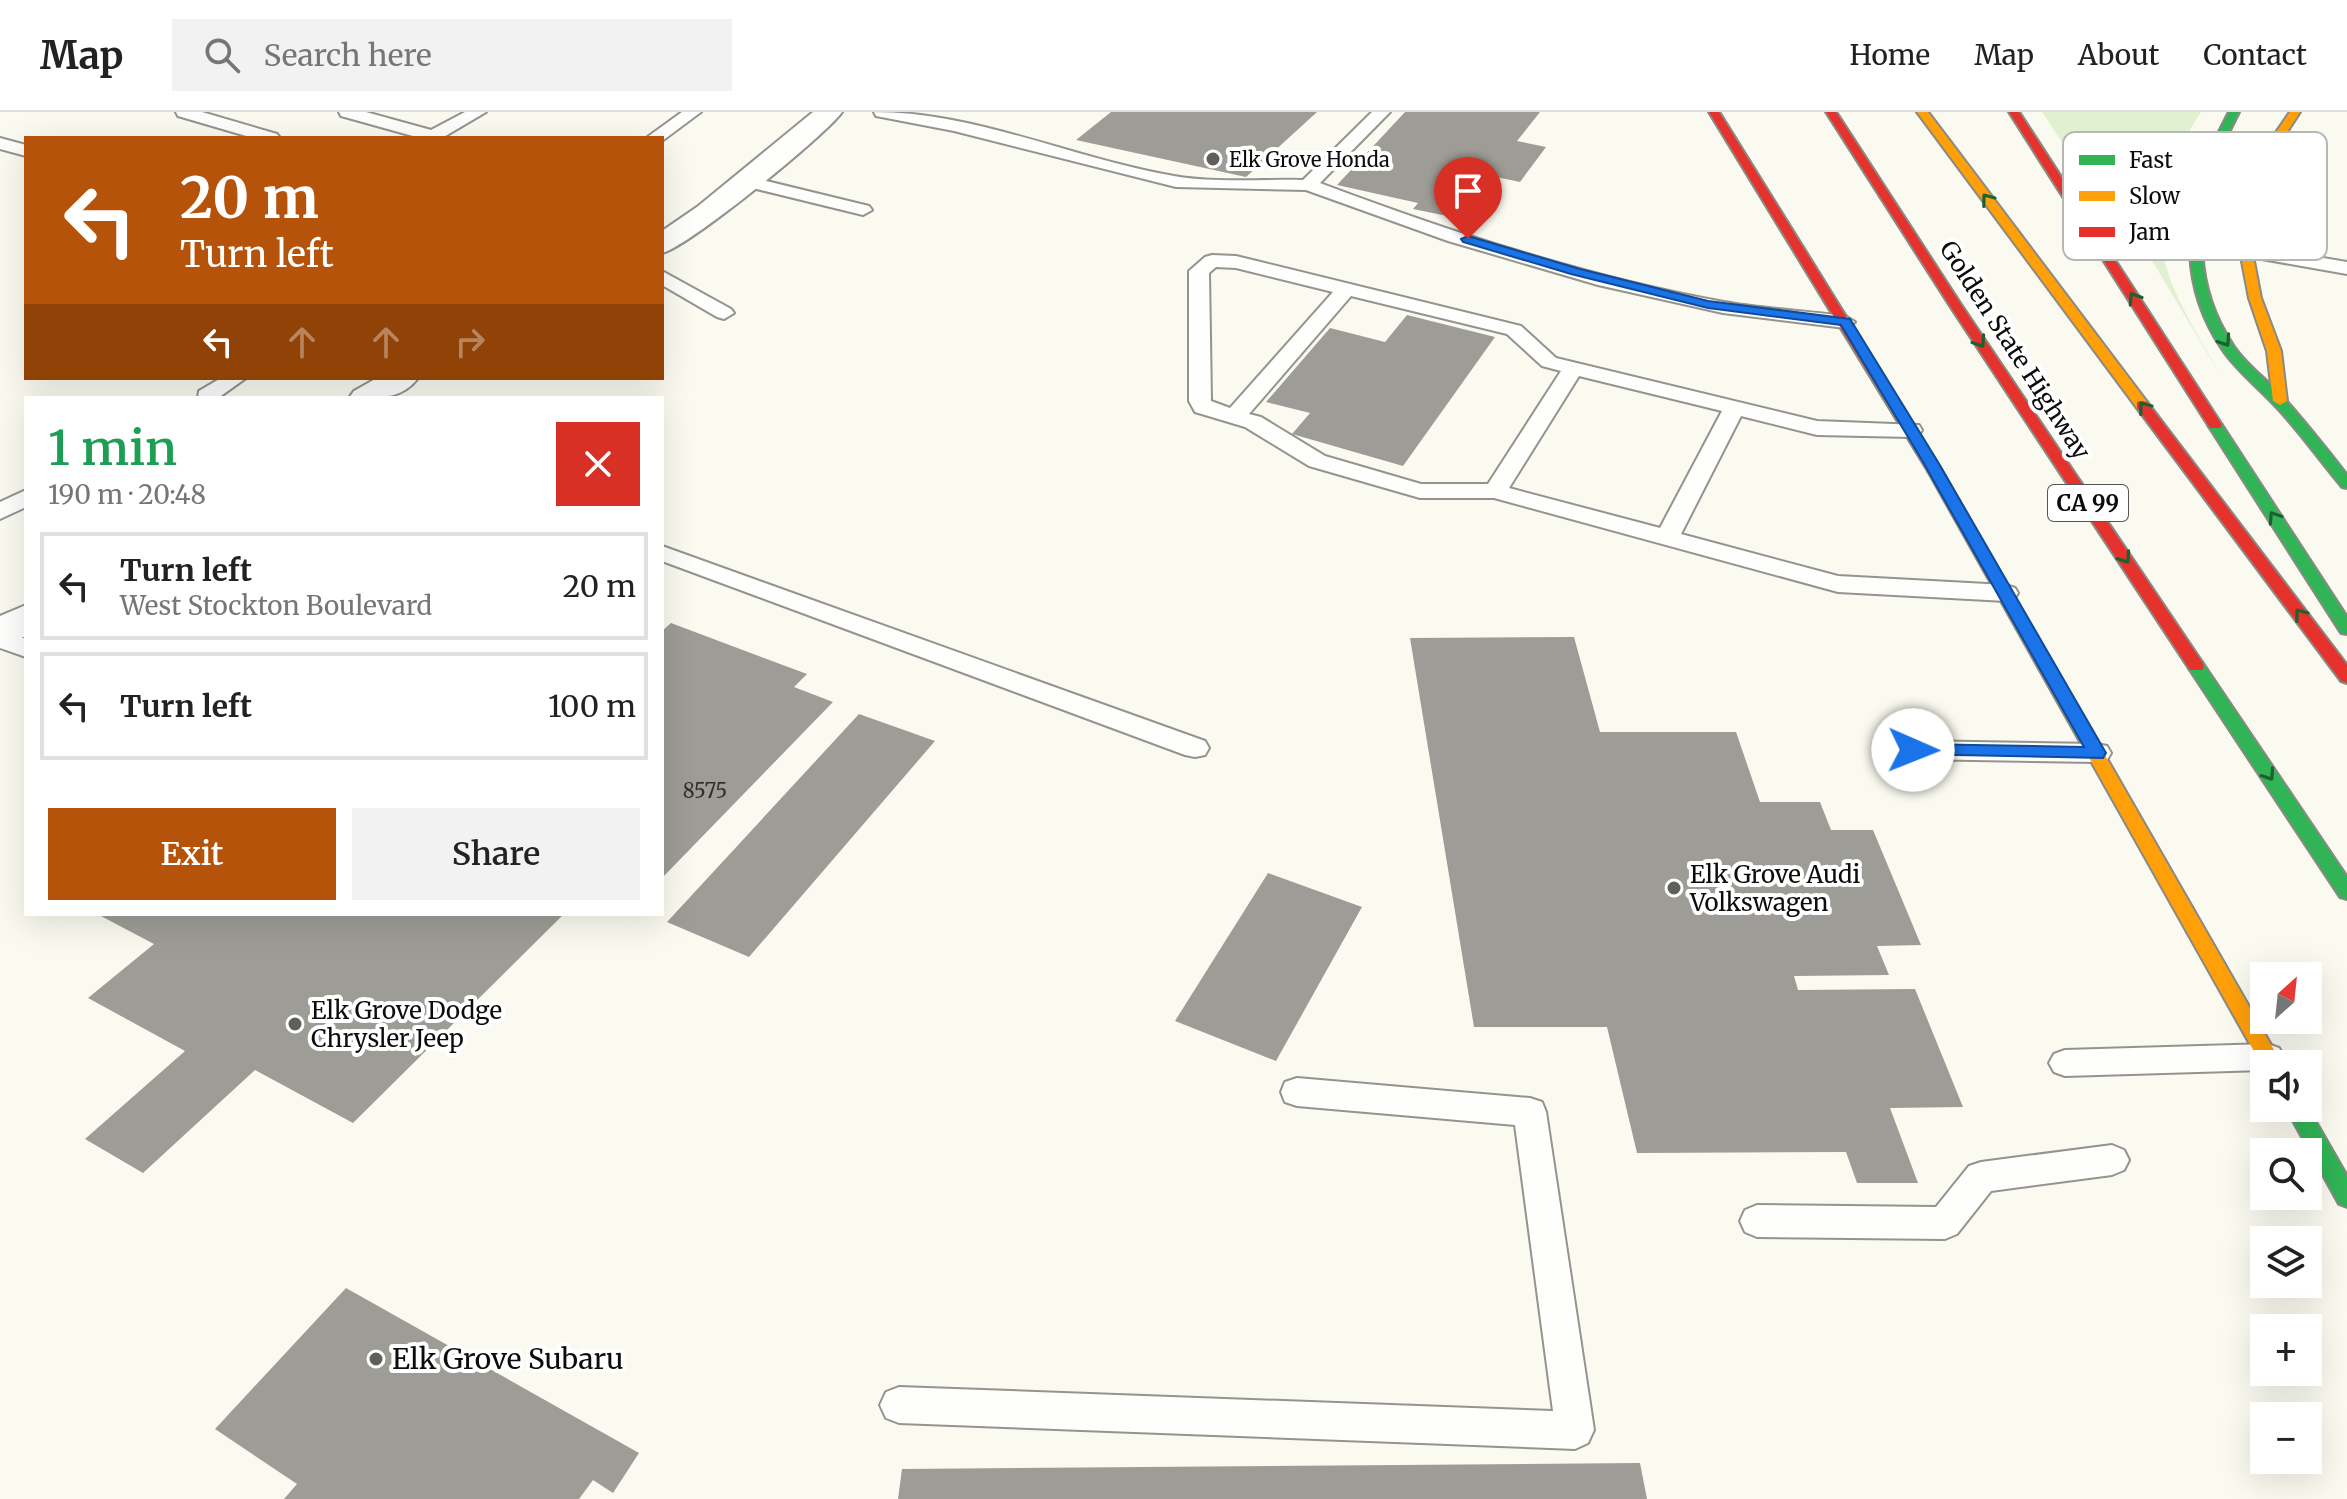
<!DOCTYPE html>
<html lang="en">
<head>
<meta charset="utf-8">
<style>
  body { margin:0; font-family:Merriweather,serif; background:#f2f2f2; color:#222; height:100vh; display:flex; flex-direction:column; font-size:30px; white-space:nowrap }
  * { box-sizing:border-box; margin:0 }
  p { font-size:26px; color:#767676 }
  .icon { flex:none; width:44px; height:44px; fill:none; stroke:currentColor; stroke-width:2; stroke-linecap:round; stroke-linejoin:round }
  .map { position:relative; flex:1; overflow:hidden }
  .side { position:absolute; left:24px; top:284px; width:640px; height:520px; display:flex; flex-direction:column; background:#fff; border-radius:0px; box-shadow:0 8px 32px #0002 }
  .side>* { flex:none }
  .guide { position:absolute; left:24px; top:24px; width:640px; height:244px; border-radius:0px; box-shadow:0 8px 32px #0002; background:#b45309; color:#fff; overflow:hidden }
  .needle { width:52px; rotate:27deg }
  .tools { position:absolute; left:2250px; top:850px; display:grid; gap:16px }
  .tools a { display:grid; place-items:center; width:72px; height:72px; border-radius:0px; background:#fff; box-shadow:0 8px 32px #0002; font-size:40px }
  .pin { position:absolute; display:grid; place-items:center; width:68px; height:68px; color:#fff; margin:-82px -34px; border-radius:50% 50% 50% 0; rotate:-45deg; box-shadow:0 0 8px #0007 }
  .pin .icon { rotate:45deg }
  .me { position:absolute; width:88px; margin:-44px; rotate:91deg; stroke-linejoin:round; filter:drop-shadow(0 0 6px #0008) }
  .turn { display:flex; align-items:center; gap:28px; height:168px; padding:0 24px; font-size:36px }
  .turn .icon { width:104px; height:104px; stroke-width:2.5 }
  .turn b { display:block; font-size:56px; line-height:68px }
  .lanes { display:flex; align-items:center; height:76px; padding:0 24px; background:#0003; justify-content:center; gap:40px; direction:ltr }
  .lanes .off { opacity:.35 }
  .round { display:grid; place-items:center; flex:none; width:84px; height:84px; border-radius:0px; background:#f2f2f2 }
  .headline { display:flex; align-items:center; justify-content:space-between; height:136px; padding:0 24px }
  h1 { font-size:48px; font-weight:600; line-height:60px; color:#1e9e55 }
  .primary-button { display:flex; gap:16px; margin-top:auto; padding:16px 24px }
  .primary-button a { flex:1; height:92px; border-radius:0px; background:#b45309; color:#fff; font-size:32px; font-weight:600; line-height:92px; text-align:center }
  .primary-button a+a { background:#f2f2f2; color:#222 }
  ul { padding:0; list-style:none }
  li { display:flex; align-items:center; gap:24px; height:108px; margin:0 16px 12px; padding:0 8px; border:4px solid #e0e0e0; border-radius:0px }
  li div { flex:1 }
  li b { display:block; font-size:30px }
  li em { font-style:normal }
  header { display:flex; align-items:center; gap:48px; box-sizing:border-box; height:112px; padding:0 40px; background:#fff; border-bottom:2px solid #e0e0e0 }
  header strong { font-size:38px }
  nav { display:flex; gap:44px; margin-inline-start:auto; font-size:28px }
  .search { width:560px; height:72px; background:#f2f2f2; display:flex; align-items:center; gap:20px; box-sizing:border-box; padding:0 28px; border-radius:0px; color:#767676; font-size:30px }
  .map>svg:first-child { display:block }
  .green { fill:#e1f0d1 }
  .building { fill:#9e9c96 }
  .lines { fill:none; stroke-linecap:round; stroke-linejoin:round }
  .lane-casing { stroke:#94938f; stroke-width:4 }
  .street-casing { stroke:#94938f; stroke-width:4 }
  .fast-casing { stroke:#8a8a85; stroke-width:4 }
  .slow-casing { stroke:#8a8a85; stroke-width:4 }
  .jam-casing { stroke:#8a8a85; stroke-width:4 }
  .lane { fill:#fefefd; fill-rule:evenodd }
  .street { fill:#fefefd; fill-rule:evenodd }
  .fast { fill:#30b455; fill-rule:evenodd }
  .slow { fill:#ff9f0a; fill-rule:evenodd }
  .jam { fill:#e5322d; fill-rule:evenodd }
  .oneway { stroke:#1e6030 }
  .route { fill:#1a73e8; stroke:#114b97; stroke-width:2 }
  .poi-dot { fill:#605f5c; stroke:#fff; stroke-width:3 }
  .labels { text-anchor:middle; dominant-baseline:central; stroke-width:8; stroke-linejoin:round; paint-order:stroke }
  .far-poi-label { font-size:20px; fill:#0c0c0c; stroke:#fff; text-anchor:start }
  .number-label { font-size:20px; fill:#30302e }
  .shield { fill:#fff; stroke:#555; stroke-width:2 }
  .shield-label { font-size:22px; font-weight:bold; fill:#0c0c0c }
  .street-label { font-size:24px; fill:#0c0c0c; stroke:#fff }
  .poi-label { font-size:24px; fill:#0c0c0c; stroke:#fff; text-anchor:start }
  .near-poi-label { font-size:28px; fill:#0c0c0c; stroke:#fff; text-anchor:start }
  .key { fill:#fff; stroke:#b6b6b6; stroke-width:2 }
  .key-label { font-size:22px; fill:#0c0c0c }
</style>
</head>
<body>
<header>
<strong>Map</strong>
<div class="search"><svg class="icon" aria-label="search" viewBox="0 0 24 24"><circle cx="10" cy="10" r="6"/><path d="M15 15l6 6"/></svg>Search here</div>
<nav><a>Home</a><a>Map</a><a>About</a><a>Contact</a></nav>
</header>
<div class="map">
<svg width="2347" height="1387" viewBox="0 0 2347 1387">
  <rect width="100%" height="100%" fill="#fbfaf0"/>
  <path class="green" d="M2042,0H2201C2174,40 2153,102 2165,151C2176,191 2203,230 2222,266L2097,56L2078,54Z"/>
  <g class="building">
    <path d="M1111,0H1317L1246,65L1076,28Z"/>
    <path d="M1405,0H1540L1517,29L1546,35L1520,70L1487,63L1452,105L1413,97L1418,91L1337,73Z"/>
    <path d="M1407,203L1495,225L1403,354L1292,322L1310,301L1266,290L1330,216L1385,230Z"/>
    <path d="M671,511L807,562L794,575L833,590L662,766V519Z"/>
    <path d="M1574,525L1600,620H1736L1760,690H1820L1831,718H1873L1921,833L1877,834L1889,863L1794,864L1798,878L1915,877L1963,995L1890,996L1918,1071H1857L1846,1040L1637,1041L1607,915H1474L1410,526Z"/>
    <path d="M859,602L935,629L749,845L667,810Z"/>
    <path d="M1268,761L1362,795L1276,949L1175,909Z"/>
    <path d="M97,802H564L353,1011L255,958L143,1061L85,1027L185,939L88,886L154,832Z"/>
    <path d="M346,1176L639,1341L613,1381L593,1368L579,1387H284L297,1372L215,1317Z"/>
    <path d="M1640,1351L1647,1387H898L902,1357Z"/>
  </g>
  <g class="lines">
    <defs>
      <g id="lane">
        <path d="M176,0H202L277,22L280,26H253L178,4Z"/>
        <path d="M339,0H366L431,18L465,0H486L442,26H420L341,4Z"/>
        <path d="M682,0H701L662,29V26H646Z"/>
        <path d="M874,0C977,0 1074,47 1174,64C1213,71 1263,67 1303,68L1372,0H1390L1320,71C1451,120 1586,165 1724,190C1764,197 1805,199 1845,204L1855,210L1845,216L1723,201L1598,173L1448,129L1306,78L1176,75L954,19L876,4Z"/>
        <path d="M0,26L26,33V44L0,37Z"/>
        <path d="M746,64L869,94L872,98L863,103L740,73L737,69L740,65Z"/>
        <path d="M2246,133L2347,150V162L2239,143L2237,139Z"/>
        <path d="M1212,143L1236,144L1521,214L1556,246L1817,309L1919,313L1922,318L1919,323L1911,325L1817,323L1741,304L1681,422L1838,464L2006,473L2015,476L2018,481L2015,486L2006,489L1838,480L1494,386H1420L1309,354L1245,315L1195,300L1189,289V159L1205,145ZM1216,155L1236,156L1333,180L1230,296L1211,289L1209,161ZM1351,184L1507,222L1542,254L1561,259L1488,372H1421L1325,344L1261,305L1249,302ZM1579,264L1722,299L1660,416L1509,376Z"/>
        <path d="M662,159L731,197L734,201L724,207L717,205L662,173Z"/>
        <path d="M221,266H246L218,286H198L199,279Z"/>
        <path d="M26,378V395L0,407V390Z"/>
        <path d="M662,434L1205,629L1209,636L1205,643L1195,645L1185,643L662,449Z"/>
        <path d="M0,518L26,527V545L0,536Z"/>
        <path d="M1913,629L2097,632L2107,634L2111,641L2107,648L2097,650L1913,647L1903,645L1899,638L1903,631Z"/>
        <path d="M2268,932L2279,936L2284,945L2281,952H2264V958L2065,964L2054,960L2049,951L2054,942L2065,938Z"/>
        <path d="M1297,966L1530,986L1542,990L1546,1000L1594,1318L1588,1331L1575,1337L899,1311L886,1306L880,1293L886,1280L899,1275L1553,1299L1515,1013L1297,994L1285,990L1281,980L1285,970Z"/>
        <path d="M2112,1033L2124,1038L2129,1048L2124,1058L2112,1063L1991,1079L1957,1122L1945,1127L1757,1125L1745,1120L1740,1109L1745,1098L1757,1093L1936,1095L1969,1054L1981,1050Z"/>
      </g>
      <g id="street">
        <path d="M813,0H842C826,23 688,135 662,141V119L697,95Z"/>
        <path d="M377,266H418C401,289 374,286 349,286L354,279Z"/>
        <path d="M26,493V524L0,535V504Z"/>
      </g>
      <g id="fast">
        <path d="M2229,0H2239C2200,75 2183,158 2233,233C2245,252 2265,266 2280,282C2304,308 2325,335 2347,363V376L2342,375C2321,350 2302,323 2280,299C2262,278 2237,260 2222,237C2170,160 2188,76 2229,0Z"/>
        <path d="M2215,309L2222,313L2347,505V522L2341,521L2208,313Z"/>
        <path d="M2196,549L2202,550L2347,765V787L2340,785L2190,558L2188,554Z"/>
        <path d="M2286,996H2308L2347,1064V1095L2339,1092Z"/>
      </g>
      <g id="slow">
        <path d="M1917,0H1928L2147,290V296H2137Z"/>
        <path d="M2290,0H2300L2265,54L2257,80L2252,139L2261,186L2281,239L2287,289L2280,293L2273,289L2267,239L2249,186L2240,139L2245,80L2253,54Z"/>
        <path d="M1935,355L1942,359L2282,952H2264V957L1928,359Z"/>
      </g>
      <g id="jam">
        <path d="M1709,0H1719L1942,359L1940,362L1935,363L1928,359Z"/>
        <path d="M1826,0H1836L1962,194L2202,550L2204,554L2202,558H2190L1950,194Z"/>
        <path d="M2009,0H2019L2222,313L2220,316H2210L2208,313Z"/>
        <path d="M2142,289L2147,290L2347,553V571L2341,569L2137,296V290Z"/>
      </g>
    </defs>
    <use href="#lane" class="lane-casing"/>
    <use href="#street" class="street-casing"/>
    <use href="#fast" class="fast-casing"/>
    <use href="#slow" class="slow-casing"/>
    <use href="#jam" class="jam-casing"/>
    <use href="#lane" class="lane"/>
    <use href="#street" class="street"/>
    <use href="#fast" class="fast"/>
    <use href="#slow" class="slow"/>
    <use href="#jam" class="jam"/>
  </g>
  <defs><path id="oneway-chevron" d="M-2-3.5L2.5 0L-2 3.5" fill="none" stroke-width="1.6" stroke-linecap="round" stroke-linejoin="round" transform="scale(2)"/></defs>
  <g class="oneway">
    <use href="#oneway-chevron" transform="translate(1987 87) rotate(-127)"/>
    <use href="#oneway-chevron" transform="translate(2134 186) rotate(-123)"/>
    <use href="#oneway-chevron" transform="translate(2225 229) rotate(56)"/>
    <use href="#oneway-chevron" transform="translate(1980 230) rotate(56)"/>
    <use href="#oneway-chevron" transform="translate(2144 295) rotate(-127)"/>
    <use href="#oneway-chevron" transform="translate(2274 405) rotate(-123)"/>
    <use href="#oneway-chevron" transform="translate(2125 446) rotate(56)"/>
    <use href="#oneway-chevron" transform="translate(2300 502) rotate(-127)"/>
    <use href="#oneway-chevron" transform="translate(2269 663) rotate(56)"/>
  </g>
  <path class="route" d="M1468,124L1580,157L1708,189L1850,207L1938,350L2106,641L2103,646L1906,642L1904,638L1913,632L2084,635L1923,350L1841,213L1708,196L1571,162L1463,130L1461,127Z"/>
  <g class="poi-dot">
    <circle cx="1213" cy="47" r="8"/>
    <circle cx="1674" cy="776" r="8"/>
    <circle cx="295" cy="912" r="8"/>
    <circle cx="376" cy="1247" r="8"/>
  </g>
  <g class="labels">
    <g class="far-poi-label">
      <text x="1229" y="47">Elk Grove Honda</text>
    </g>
    <g class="number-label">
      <text x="705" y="678">8575</text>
    </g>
    <rect class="shield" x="2048" y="373" width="80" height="36" rx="6"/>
    <g class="shield-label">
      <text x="2088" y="391">CA 99</text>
    </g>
    <g class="street-label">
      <text transform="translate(2015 238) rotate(57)">Golden State Highway</text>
    </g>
    <g class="poi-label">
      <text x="1690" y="762">Elk Grove Audi<tspan x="1690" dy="28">Volkswagen</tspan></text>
      <text x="311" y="898">Elk Grove Dodge<tspan x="311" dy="28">Chrysler Jeep</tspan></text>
    </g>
    <g class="near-poi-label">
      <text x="392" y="1247">Elk Grove Subaru</text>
    </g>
  </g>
  <rect x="2063" y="20" width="264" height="128" rx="12" class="key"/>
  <rect x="2079" y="43" width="36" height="10" fill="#30b455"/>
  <rect x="2079" y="79" width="36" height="10" fill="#ff9f0a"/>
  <rect x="2079" y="115" width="36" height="10" fill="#e5322d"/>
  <g class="key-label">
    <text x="2129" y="56">Fast</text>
    <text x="2129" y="92">Slow</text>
    <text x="2129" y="128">Jam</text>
  </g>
</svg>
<div class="tools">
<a><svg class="needle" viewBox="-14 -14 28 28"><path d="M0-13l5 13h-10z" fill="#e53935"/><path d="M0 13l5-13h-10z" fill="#767676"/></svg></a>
<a><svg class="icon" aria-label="sound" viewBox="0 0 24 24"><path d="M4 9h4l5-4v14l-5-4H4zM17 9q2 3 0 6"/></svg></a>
<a><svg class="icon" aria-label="search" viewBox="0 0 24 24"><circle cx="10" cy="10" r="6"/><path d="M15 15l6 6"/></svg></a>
<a><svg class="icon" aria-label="layers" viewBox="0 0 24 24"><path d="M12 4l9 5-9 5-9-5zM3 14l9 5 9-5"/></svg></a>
<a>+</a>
<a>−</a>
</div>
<div class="pin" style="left:1468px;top:127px;background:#d93025"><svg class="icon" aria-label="arrive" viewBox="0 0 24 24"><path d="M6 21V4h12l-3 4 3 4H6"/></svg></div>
<svg class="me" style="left:1913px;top:638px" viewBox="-20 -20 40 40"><circle r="19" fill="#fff"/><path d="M0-13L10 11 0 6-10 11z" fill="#1a73e8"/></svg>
<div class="guide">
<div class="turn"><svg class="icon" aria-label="left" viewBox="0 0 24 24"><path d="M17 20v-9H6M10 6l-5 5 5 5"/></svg><div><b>20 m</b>Turn left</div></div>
<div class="lanes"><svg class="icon" aria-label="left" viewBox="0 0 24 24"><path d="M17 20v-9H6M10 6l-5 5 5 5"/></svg><svg class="icon off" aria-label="ahead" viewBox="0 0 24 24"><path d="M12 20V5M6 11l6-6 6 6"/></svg><svg class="icon off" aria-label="ahead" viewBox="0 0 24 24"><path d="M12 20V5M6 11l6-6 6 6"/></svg><svg class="icon off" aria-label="right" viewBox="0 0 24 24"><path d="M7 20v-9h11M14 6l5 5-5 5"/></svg></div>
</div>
<section class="side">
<div class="headline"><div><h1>1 min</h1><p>190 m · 20:48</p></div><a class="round" style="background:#d93025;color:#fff"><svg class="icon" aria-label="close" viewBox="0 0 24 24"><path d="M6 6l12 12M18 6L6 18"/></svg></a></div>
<ul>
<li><svg class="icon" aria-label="left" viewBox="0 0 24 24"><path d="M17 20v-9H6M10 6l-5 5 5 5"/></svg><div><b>Turn left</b><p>West Stockton Boulevard</p></div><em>20 m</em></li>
<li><svg class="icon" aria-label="left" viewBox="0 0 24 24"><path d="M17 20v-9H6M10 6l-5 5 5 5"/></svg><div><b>Turn left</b></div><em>100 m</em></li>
</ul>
<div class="primary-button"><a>Exit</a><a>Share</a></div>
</section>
</div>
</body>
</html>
